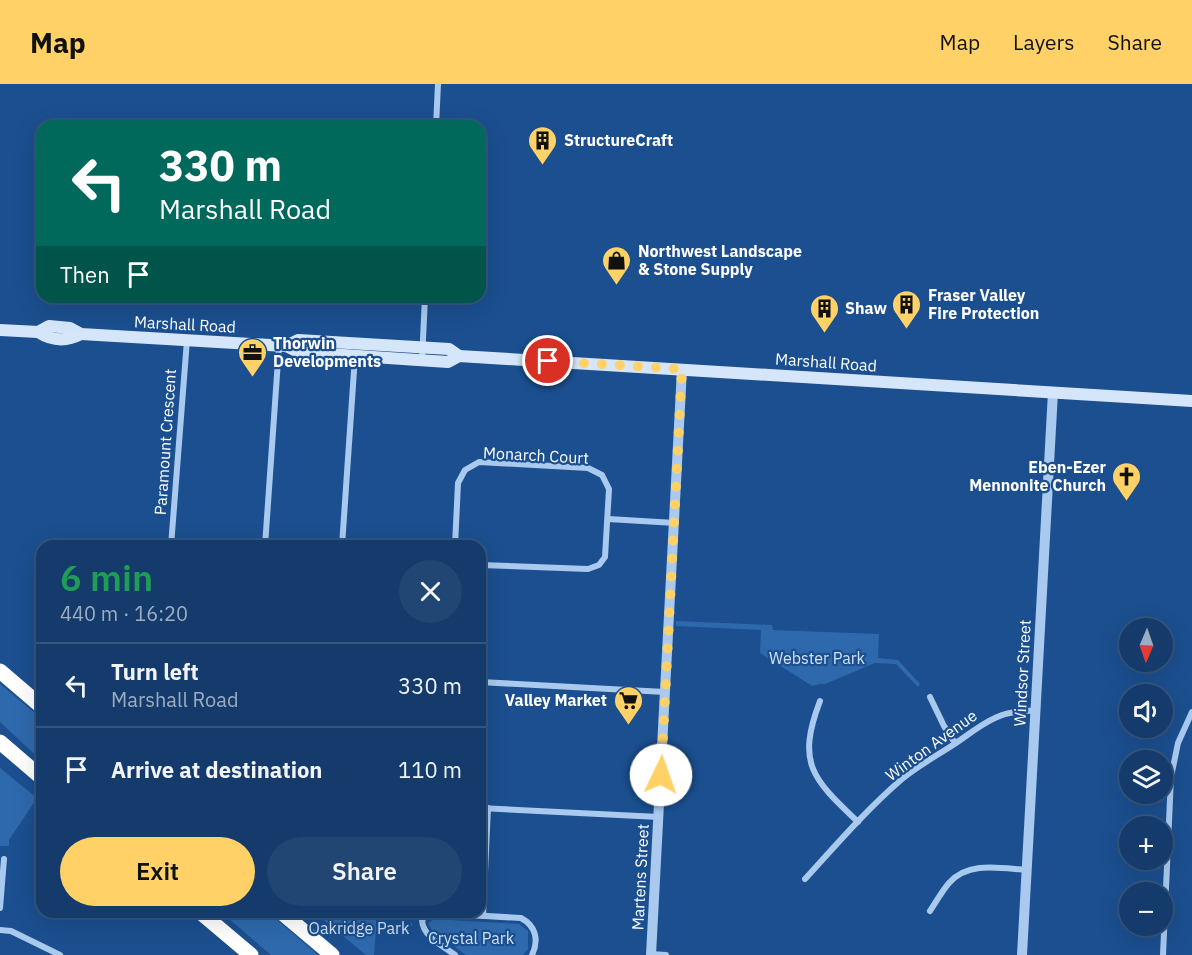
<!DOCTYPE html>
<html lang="en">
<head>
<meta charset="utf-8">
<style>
  body { margin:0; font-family:"IBM Plex Sans",sans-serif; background:#214673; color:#f1f3f6; height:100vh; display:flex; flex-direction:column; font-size:22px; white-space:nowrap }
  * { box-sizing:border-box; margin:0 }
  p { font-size:20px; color:#9dadc1 }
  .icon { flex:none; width:33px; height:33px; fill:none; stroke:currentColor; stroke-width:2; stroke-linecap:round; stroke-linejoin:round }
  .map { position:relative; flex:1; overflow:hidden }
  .details { position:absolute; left:36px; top:456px; width:450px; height:378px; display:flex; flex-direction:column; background:#143b6b; border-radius:18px; box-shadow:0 6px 24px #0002,0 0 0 2px #33557e }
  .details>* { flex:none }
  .top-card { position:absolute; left:36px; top:36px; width:450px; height:183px; border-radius:18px; box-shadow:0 6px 24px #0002,0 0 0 2px #33557e; background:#00695c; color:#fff; overflow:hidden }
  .needle { width:39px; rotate:182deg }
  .tools { position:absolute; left:1119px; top:534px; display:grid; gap:12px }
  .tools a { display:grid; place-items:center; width:54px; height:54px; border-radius:50%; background:#143b6b; box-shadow:0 6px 24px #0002,0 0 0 2px #33557e; font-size:30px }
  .pin { position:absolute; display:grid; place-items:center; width:51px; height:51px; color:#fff; margin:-26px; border:3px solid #fff; border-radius:50%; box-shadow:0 2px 6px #0007 }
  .me { position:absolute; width:66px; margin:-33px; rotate:3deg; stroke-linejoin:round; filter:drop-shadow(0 0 4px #0008) }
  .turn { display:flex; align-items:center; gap:21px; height:126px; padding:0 24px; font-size:27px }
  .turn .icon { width:78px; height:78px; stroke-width:2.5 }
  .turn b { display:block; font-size:42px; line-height:51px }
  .then { display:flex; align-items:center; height:57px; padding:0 24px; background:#0003; gap:12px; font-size:22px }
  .round { display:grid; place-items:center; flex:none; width:63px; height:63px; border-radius:32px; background:#214673 }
  .headline { display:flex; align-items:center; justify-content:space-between; height:102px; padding:0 24px }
  h1 { font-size:36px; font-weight:600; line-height:45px; color:#1e9e55 }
  .cta { display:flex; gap:12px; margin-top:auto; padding:12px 24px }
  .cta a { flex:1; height:69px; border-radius:36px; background:#ffd166; color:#111; font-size:24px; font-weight:600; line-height:69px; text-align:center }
  .cta a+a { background:#214673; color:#f1f3f6 }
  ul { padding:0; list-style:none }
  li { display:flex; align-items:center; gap:18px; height:84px; padding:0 24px; border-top:2px solid #33557e }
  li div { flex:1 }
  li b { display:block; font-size:22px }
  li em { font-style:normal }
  header { display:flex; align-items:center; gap:36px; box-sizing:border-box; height:84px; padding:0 30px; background:#ffd166; color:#111 }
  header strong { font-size:28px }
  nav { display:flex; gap:33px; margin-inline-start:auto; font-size:21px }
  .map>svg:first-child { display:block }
  .green { fill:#2e69ad }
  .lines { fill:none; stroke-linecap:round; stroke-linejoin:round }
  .minor { stroke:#a9c9ee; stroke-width:6 }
  .tertiary { stroke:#a9c9ee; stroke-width:10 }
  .secondary { stroke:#d6e6fa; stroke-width:12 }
  .motorway { stroke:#fff; stroke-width:15 }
  .route { stroke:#ffd166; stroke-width:10; stroke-dasharray:0 18 }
  .labels { text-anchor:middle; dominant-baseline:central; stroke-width:4.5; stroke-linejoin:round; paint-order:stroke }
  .poi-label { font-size:16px; font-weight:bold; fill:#fff; stroke:#1b4f8f; text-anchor:start }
  .street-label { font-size:16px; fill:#fff; stroke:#1b4f8f }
  .park-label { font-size:16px; fill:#cfe3fa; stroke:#1b4f8f }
</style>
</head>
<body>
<header>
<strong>Map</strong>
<nav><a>Map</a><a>Layers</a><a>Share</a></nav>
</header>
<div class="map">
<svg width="1192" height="871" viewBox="0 0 1192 871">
  <rect width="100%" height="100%" fill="#1b4f8f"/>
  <g class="green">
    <path d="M676,537L772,541L773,546L879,550L878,574L898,576L920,600L918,603L896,580L875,579L825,600H820L812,602L760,569L761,546L676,542Z"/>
    <path d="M0,600L42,635V677L0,638Z"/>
    <path d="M0,684L37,714L9,756V762H0Z"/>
    <path d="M221,828H268L318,871H271Z"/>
    <path d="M314,828H376V843L412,839V842L376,847L374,871H366Z"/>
    <path d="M434,835L519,840L528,847V865L523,871H466L431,845L428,839Z"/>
  </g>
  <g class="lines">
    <g class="minor">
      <path d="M436,42L438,0"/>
      <path d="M422,276L425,213"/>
      <path d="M608,435L675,439"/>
      <path d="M171,462L187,256"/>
      <path d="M265,462L279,262"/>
      <path d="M342,462L355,272"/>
      <path d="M455,462L458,399L465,386L479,378L588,384L602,391L609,405L605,473L599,481L588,485L480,481"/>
      <path d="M480,598L665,608"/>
      <path d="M930,613L944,642L955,659"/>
      <path d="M820,617C796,680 813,695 858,738"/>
      <path d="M480,724L659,733"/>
      <path d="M805,795C836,761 867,725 902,695C919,681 938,671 956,659C983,640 1000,625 1035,627"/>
      <path d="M0,824L4,775"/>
      <path d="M930,827C936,818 942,807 949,799C968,777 1000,784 1026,786"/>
      <path d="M483,832L488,724"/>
      <path d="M0,846L11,847L60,871"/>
      <path d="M651,870L666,871"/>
      <path d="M455,871C442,861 423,853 422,836L427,831L433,829L521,834C536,842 539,856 532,871"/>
      <path d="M1163,871L1171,693L1178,659L1192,628"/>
    </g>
    <g class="tertiary">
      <path d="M651,871L682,285"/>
      <path d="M1022,871L1053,308"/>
    </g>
    <g class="secondary">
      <path d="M0,246L38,248L49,242L70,244L81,250L286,262L298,268L448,278L459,272L1192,317"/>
      <path d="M38,248C52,257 66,258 81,250"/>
      <path d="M286,262L298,256L449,265L459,272"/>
    </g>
    <g class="motorway">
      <path d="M0,587L42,623"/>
      <path d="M0,658L42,694"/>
      <path d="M200,828L251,871"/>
      <path d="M281,828L332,871"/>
    </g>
  </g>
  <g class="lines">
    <path class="route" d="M548,277L682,285L661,691"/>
  </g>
  <defs>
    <symbol id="building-pin" viewBox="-11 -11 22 30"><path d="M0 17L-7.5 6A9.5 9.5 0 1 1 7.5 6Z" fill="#ffd166" stroke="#1b4f8f"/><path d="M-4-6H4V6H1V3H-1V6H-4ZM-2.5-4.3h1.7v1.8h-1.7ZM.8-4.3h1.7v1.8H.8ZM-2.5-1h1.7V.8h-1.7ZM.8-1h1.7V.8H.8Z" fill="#111"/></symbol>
    <symbol id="shop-pin" viewBox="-11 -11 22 30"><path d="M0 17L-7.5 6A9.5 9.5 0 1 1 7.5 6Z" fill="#ffd166" stroke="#1b4f8f"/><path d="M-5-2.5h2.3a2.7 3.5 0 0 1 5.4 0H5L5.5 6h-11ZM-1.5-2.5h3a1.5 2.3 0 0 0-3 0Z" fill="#111"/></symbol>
    <symbol id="office-pin" viewBox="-11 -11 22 30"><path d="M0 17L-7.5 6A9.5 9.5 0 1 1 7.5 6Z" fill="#ffd166" stroke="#1b4f8f"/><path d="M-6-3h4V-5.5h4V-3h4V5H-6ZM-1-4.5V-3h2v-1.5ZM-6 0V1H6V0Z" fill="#111"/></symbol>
    <symbol id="church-pin" viewBox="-11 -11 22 30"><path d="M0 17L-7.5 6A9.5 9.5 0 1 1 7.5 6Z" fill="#ffd166" stroke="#1b4f8f"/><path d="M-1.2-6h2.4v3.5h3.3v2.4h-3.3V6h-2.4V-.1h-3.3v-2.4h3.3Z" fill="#111"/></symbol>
    <symbol id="supermarket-pin" viewBox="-11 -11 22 30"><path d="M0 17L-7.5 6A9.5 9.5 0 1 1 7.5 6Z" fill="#ffd166" stroke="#1b4f8f"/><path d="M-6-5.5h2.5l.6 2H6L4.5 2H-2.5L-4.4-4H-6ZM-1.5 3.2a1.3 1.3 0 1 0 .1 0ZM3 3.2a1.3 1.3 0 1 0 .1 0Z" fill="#111"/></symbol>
  </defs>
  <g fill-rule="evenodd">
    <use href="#building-pin" x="526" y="40" width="33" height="45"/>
    <use href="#shop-pin" x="600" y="160" width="33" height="45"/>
    <use href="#building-pin" x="890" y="204" width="33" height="45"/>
    <use href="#building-pin" x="808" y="208" width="33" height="45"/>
    <use href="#office-pin" x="236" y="252" width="33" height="45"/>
    <use href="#church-pin" x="1110" y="376" width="33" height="45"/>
    <use href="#supermarket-pin" x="612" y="600" width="33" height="45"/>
  </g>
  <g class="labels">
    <g class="poi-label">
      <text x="564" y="56">StructureCraft</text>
      <text x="638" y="167">Northwest Landscape<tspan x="638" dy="18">&amp; Stone Supply</tspan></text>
      <text x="928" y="211">Fraser Valley<tspan x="928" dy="18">Fire Protection</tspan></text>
      <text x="845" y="224">Shaw</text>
      <text x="273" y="259">Thorwin<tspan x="273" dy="18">Developments</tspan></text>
      <text x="1106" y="383" text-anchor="end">Eben-Ezer<tspan x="1106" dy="18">Mennonite Church</tspan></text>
      <text x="607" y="616" text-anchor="end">Valley Market</text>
    </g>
    <g class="street-label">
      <text transform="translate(185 240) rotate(3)">Marshall Road</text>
      <text transform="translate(826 278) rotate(4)">Marshall Road</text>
      <text transform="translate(165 358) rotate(-86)">Paramount Crescent</text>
      <text transform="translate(536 371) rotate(3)">Monarch Court</text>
      <text transform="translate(1022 589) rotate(-87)">Windsor Street</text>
      <text transform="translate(931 661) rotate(-36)">Winton Avenue</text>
      <text transform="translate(640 793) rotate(-87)">Martens Street</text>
    </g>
    <g class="park-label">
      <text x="817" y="574">Webster Park</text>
      <text x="359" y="844">Oakridge Park</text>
      <text x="471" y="854">Crystal Park</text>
    </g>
  </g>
</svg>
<div class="tools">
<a><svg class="needle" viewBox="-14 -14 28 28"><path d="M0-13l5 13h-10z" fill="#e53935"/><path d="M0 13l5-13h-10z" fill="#9dadc1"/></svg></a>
<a><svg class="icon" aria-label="sound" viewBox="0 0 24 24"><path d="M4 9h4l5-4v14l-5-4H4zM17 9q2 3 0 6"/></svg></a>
<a><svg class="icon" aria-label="layers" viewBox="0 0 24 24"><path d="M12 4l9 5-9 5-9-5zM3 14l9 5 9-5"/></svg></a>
<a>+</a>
<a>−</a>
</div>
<div class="pin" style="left:548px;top:277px;background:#d93025"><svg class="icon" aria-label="arrive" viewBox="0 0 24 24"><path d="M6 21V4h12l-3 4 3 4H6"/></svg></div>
<svg class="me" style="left:661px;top:691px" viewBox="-20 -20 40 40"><circle r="19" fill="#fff"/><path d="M0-13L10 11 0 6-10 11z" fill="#ffd166"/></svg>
<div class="top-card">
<div class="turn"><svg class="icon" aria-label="left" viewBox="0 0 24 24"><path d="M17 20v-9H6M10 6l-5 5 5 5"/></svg><div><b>330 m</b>Marshall Road</div></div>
<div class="then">Then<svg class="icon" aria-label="arrive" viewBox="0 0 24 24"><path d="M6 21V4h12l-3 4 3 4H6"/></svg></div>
</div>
<section class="details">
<div class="headline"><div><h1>6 min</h1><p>440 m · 16:20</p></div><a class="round"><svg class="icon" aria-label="close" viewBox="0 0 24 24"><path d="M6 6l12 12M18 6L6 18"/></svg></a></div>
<ul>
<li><svg class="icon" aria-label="left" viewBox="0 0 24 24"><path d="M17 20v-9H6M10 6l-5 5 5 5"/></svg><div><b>Turn left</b><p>Marshall Road</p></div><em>330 m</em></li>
<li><svg class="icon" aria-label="arrive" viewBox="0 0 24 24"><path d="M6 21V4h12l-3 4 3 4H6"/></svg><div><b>Arrive at destination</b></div><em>110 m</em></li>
</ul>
<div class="cta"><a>Exit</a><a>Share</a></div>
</section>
</div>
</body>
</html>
